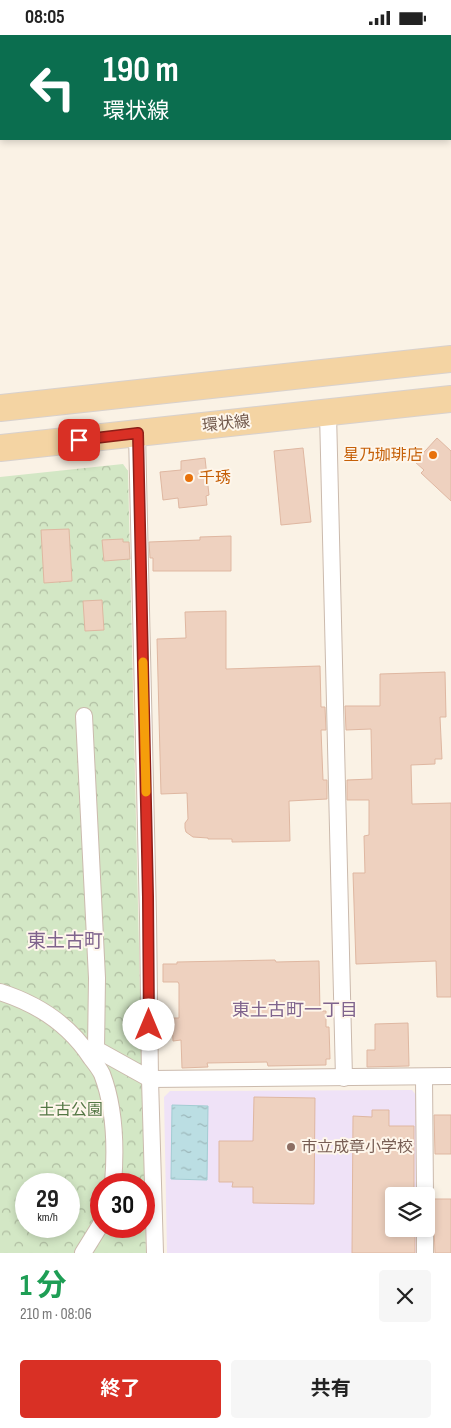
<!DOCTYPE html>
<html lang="ja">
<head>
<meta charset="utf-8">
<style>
  body { margin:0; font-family:"Sofia Sans Condensed","Noto Sans JP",sans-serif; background:#f6f6f6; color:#222; height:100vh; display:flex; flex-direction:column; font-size:19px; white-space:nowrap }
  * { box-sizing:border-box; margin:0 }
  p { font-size:16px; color:#767676 }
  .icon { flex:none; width:28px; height:28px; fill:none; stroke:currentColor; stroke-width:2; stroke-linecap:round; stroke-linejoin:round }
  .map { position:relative; height:1218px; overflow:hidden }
  .sheet { display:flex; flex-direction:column; background:#fff; flex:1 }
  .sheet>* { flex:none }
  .guide { position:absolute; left:0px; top:0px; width:451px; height:105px; box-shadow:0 2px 8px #0003; background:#0b6e4f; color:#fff; overflow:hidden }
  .buttons { position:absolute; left:385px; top:1152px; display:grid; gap:10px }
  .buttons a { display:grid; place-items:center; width:50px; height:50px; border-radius:5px; background:#fff; box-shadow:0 2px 8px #0003; font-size:25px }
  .speed { position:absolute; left:15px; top:1138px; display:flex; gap:10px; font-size:25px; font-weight:700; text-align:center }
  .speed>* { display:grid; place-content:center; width:65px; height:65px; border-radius:50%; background:#fff; box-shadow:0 2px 8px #0003; line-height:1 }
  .speed small { font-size:12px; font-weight:400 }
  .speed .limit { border:8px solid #d22; background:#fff; color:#111 }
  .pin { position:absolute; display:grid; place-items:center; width:42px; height:42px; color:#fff; margin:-21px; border-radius:10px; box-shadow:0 2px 8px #0006 }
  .me { position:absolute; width:55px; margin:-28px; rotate:0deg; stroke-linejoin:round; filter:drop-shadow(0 0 4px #0008) }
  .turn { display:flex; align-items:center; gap:18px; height:105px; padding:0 20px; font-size:22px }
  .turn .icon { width:65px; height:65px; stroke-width:2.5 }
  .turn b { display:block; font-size:35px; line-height:42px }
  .round { display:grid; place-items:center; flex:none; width:52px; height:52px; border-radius:5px; background:#f6f6f6 }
  .head { display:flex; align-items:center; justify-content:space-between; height:85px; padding:0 20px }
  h1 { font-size:30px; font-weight:700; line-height:38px; color:#1e9e55 }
  .button { display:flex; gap:10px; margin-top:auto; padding:10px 20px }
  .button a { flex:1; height:58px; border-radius:5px; background:#d93025; color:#fff; font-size:20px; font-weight:700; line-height:58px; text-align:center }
  .button a+a { background:#f6f6f6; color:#222 }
  .status { display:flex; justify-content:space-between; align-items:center; height:35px; padding:0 25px; background:#fff; direction:ltr }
  .status svg { height:14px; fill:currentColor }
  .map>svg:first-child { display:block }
  .education { fill:#efe2f7 }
  .park { fill:url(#park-crowns); fill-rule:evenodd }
  .water { fill:url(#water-ripples); stroke:#a2cdd3 }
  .building { fill:#eed1bf; stroke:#dfb7a1 }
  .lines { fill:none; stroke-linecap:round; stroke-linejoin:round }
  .street-casing { stroke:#cbbaad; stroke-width:18 }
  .primary-casing { stroke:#d8d1cd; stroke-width:28 }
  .street { stroke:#fff; stroke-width:16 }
  .primary { stroke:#f4d4a3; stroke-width:26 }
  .route-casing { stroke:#8d1f18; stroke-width:12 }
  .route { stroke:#d93025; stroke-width:9 }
  .slow { stroke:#f59e0b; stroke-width:9 }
  .food-dot { fill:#e8710a; stroke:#fef6eb; stroke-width:2 }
  .education-dot { fill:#8d6e63; stroke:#fef6eb; stroke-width:2 }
  .labels { text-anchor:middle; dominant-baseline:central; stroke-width:4; stroke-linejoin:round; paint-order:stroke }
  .street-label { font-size:16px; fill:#72594c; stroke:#fef6eb }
  .food-label { font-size:16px; fill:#c56008; stroke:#fef6eb; text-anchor:end }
  .park-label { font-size:16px; fill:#547745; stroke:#fef6eb }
  .education-label { font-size:16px; fill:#785e54; stroke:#fef6eb; text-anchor:start }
  .neighbourhood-label { font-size:18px; fill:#7f648d; stroke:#fef6eb }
  .quarter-label { font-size:19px; fill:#7f648d; stroke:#fef6eb }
</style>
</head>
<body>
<div class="status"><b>08:05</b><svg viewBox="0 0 49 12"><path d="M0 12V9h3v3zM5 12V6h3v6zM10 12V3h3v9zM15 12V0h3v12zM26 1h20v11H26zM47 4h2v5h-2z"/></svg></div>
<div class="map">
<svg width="451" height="1218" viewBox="0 0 451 1218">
  <defs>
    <pattern id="park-crowns" width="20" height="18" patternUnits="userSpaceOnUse" patternTransform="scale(1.25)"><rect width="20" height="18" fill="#d3e7c5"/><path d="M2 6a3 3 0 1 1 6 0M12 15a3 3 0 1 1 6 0" fill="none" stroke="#b0bea2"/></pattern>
    <pattern id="water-ripples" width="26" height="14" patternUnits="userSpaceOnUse" patternTransform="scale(1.25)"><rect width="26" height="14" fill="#bbdee3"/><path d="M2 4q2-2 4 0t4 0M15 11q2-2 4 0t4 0" fill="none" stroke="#9cb7ba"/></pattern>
  </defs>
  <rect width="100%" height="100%" fill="#faf2e5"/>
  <path class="education" d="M412,1055L417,1061L418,1161H394V1194H419V1218H167L164,1062L170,1056Z"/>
  <path class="park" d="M123,429L128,436L146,1218H0V442ZM26,1149H69V1191H26ZM101,1149H144V1191H101Z"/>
  <path class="water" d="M172,1070L208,1071L207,1145L171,1144Z"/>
  <g class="building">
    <path d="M437,403L451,416V466L421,438L424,435L415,427Z"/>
    <path d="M303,413L311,487L281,490L274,416Z"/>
    <path d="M205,423L209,460L206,461L207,470L179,473L178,463L163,465L160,437L181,435V426Z"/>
    <path d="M69,494L72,546L44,548L41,495Z"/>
    <path d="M231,501V536H153V523H150L149,507L200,505V502Z"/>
    <path d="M123,504V507H129L130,524L104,526L102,505Z"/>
    <path d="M102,565L104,595L85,596L83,566Z"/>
    <path d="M226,576V634L320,631L321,672H325L326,695H321L323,745H327V764L289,766L290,806L232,807V804H208V803L193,802L186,797L185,793V788L188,784L187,758L161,759L157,604L186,603L185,577Z"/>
    <path d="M445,637L446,682H440L442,724H435V729L411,730L412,769L451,768V962H437L436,926L356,929L353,838H365L364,801L369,800V765H347V745L372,744L371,694L346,695L345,671H380V639Z"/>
    <path d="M275,925L276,927L319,926L320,976H326V992H329L330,1024H326V1030L268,1031L267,1027L207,1028L208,1032L182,1033L181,1005L173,1006L172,983H179V949L178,947H163V929H177V927Z"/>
    <path d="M408,988L409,1031L367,1032V1015H375V989Z"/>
    <path d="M254,1062L315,1063L314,1169L253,1168V1152H232L233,1147H219V1106H253Z"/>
    <path d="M372,1075H389V1091H414V1161H388V1194H415V1218H352L353,1081L372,1082Z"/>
    <path d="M434,1080H451V1119H435Z"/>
    <path d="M434,1164H451V1218H435L433,1167Z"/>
  </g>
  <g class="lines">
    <defs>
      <g id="street">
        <path d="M328,378L344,1043"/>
        <path d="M137,398L148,882L150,1044L155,1218"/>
        <path d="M84,681L97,943L96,1014L150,1044L451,1041"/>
        <path d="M0,957C38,969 69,989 91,1023C95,1028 99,1033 102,1039C115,1073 116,1113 113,1149"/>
        <path d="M424,1042L425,1161"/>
        <path d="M425,1194V1218"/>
        <path d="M83,1218L101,1189"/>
      </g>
      <g id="primary">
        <path d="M0,373L451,324"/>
        <path d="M0,413L451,364"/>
      </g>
    </defs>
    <use href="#street" class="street-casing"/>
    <use href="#primary" class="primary-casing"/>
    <use href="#street" class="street"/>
    <use href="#primary" class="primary"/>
  </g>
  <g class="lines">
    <defs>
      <path id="route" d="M79,405L138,398L148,862L149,990"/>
    </defs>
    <use href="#route" class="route-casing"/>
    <use href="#route" class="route"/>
    <path class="slow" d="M143,627L146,757"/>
  </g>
  <g class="food-dot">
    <circle cx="433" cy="420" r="5"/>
    <circle cx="189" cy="443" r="5"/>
  </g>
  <circle class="education-dot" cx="291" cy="1112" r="5"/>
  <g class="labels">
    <g class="street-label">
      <text transform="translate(226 389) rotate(-6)">環状線</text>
    </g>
    <g class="food-label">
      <text x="423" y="420">星乃珈琲店</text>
      <text x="199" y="443" text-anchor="start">千琇</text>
    </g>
    <g class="park-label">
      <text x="71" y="1075">土古公園</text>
    </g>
    <g class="education-label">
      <text x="301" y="1112">市立成章小学校</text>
    </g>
    <g class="neighbourhood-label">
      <text x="295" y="975">東土古町一丁目</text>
    </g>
    <g class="quarter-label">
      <text x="65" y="906">東土古町</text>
    </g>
  </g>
</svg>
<div class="buttons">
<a><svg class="icon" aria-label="layers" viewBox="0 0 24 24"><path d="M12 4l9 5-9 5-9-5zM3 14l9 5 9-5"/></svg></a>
</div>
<div class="speed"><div>29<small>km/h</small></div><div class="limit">30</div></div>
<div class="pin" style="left:79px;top:405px;background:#d93025"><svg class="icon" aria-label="arrive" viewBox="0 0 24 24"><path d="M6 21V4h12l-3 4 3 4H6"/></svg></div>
<svg class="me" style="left:149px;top:990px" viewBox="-20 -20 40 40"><circle r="19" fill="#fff"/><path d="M0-13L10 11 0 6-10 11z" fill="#d93025"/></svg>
<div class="guide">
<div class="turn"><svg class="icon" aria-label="left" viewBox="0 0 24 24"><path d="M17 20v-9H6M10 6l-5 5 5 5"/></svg><div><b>190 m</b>環状線</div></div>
</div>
</div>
<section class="sheet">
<div class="head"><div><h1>1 分</h1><p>210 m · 08:06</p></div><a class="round"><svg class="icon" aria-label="close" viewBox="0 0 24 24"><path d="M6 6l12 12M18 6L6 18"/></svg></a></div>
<div class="button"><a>終了</a><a>共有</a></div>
</section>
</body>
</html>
